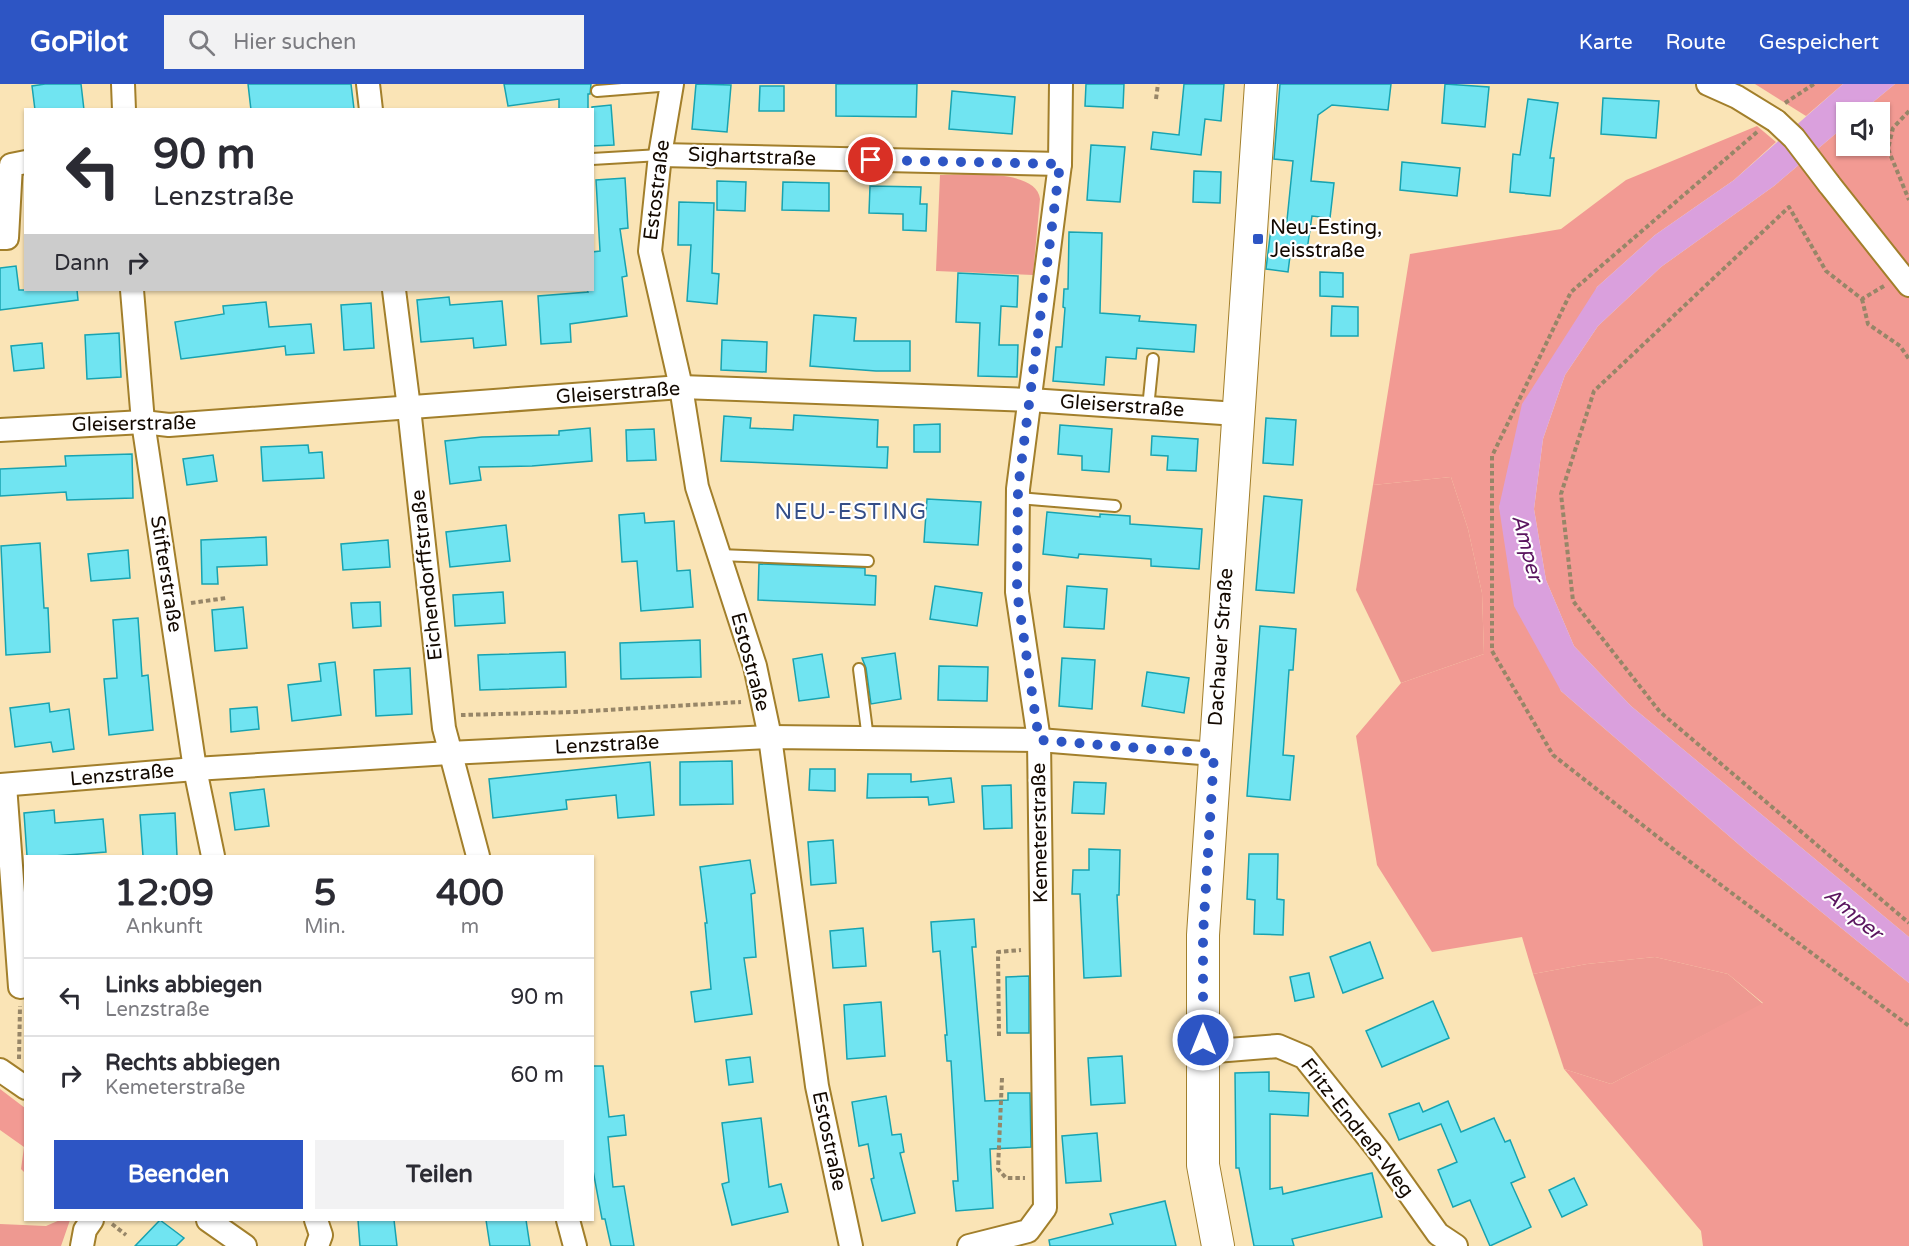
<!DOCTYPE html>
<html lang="de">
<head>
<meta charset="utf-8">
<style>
  body { margin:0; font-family:"Varela Round",sans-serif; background:#f2f2f3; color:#2b2b33; height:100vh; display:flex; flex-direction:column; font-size:22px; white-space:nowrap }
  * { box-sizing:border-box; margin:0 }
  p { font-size:20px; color:#7c7c81 }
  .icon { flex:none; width:33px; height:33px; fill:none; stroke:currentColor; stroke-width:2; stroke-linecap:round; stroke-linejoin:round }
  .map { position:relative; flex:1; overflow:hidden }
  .details { position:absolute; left:24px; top:771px; width:570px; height:366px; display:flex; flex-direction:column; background:#fff; border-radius:0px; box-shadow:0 2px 4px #0004 }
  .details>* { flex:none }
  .banner { position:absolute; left:24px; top:24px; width:570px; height:183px; border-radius:0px; box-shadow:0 2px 4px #0004; background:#fff; color:#2b2b33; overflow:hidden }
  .tools { position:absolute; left:1836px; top:18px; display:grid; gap:12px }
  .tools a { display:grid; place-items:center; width:54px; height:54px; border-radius:0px; background:#fff; box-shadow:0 2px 4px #0004; font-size:30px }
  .pin { position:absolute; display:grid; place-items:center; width:51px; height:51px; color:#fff; margin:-26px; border:3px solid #fff; border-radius:50%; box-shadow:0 2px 6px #0007 }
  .me { position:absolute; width:66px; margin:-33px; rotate:0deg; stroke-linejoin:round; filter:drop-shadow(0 0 4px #0008) }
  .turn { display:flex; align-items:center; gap:21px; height:126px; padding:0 30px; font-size:27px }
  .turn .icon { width:78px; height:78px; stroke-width:2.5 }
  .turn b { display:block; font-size:42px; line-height:51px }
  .then { display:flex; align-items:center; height:57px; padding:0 30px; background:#0003; gap:12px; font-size:22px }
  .eta { display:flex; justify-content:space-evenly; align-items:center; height:102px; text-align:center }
  .eta b { font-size:36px; font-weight:700; line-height:42px }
  .action { display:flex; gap:12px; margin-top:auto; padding:12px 30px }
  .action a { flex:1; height:69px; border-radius:0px; background:#2d55c4; color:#fff; font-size:24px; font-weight:700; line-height:69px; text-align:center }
  .action a+a { background:#f2f2f3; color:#2b2b33 }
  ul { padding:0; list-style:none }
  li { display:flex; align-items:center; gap:18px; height:78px; padding:0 30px; border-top:2px solid #e1e1e2 }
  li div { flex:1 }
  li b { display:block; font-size:22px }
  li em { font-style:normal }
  header { display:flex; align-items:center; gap:36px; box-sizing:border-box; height:84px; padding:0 30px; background:#2d55c4; color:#fff }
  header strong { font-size:28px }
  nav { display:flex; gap:33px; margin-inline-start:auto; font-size:21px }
  .search { width:420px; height:54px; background:#f2f2f3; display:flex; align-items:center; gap:15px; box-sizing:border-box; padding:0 21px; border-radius:0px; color:#7c7c81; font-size:22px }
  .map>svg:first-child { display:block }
  .green { fill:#ee9991 }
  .forest { fill:#f29a93 }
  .water { fill:#daa0dd }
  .building { fill:#70e4f1; stroke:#18a3b0; stroke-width:1.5 }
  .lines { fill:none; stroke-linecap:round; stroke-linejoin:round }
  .lane-casing { stroke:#a27f2b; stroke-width:14 }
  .street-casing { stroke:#a27f2b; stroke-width:26 }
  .secondary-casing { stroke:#a27f2b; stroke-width:34 }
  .path { stroke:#978668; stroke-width:4; stroke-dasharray:4.5 3; stroke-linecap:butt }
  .lane { stroke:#fff; stroke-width:10 }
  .street { stroke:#fff; stroke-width:22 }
  .secondary { stroke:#fff; stroke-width:32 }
  .street-bridge-casing { stroke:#a27f2b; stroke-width:26; stroke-linecap:butt }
  .street-bridge { stroke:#fff; stroke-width:22 }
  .route { stroke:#2d55c4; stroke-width:10; stroke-dasharray:0 18 }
  .poi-dot { fill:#2d55c4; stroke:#fff; stroke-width:2 }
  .labels { text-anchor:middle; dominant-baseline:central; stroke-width:4.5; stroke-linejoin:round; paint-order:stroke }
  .street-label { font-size:20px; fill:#130900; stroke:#fff }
  .poi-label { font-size:20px; fill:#130900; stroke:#fff; text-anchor:start }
  .water-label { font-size:21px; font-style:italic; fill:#5b155f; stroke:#fff }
  .quarter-label { font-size:22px; letter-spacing:1.5px; fill:#354e87; stroke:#fff }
</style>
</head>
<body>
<header>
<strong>GoPilot</strong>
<div class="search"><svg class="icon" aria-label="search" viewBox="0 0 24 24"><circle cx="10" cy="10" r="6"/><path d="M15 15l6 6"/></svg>Hier suchen</div>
<nav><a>Karte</a><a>Route</a><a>Gespeichert</a></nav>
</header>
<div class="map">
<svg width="1909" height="1162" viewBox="0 0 1909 1162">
  <rect width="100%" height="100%" fill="#fae4b6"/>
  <g class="green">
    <path d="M940,91C964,91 1037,84 1040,115L1033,191L936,187Z"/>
    <path d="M1451,393L1468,445L1482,509L1484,570L1401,599L1356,506L1373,401Z"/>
    <path d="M1655,873L1728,890L1763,920L1611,1000L1564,985L1533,890L1587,880Z"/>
    <path d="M60,1136H70L61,1162H0V1140L46,1142Z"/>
  </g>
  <g class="forest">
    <path d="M1755,0H1843L1806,32Z"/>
    <path d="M1895,0H1909V853L1631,622L1574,562L1546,496L1534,425L1543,355L1565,291L1598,242L1661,183L1774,102L1846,41V62H1880V28H1861Z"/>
    <path d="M1757,42L1776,58L1734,96L1655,151L1597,203L1499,423L1561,607L1751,771L1909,899V1162H1703L1701,1147L1564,985L1611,1000L1763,919L1728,890L1655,873L1587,880L1533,890L1522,853L1432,868L1377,781L1356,652L1401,599L1484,570L1482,509L1468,445L1451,393L1373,401L1410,170L1561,145L1626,96Z"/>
    <path d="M0,1005L25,1024V1089L21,1085L24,1063L0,1046Z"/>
  </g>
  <path class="water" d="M1843,0H1895L1861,28H1846V41L1774,102L1661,183L1598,242L1565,291L1543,355L1534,425L1546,496L1574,562L1631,622L1909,853V899L1751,771L1561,607L1514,522L1499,423L1522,320L1597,203L1655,151L1734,96Z"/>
  <g class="building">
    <path d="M45,0H81L84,26H35L32,2Z"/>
    <path d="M248,0H351L354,25L251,26Z"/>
    <path d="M504,0H591L590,10H588V26H559V15L508,22Z"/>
    <path d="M696,0L731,1L727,48L692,45Z"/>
    <path d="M836,0H917L916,33L836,32Z"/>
    <path d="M1086,0H1124L1123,24L1085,22Z"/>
    <path d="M1184,0H1224L1221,37L1205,35L1201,71L1151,65L1153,48L1179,51Z"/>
    <path d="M1280,0H1391L1388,26L1332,21L1318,31L1311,97L1334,99L1330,134L1312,132L1307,166L1291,164L1288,188L1266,185L1271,144L1286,146L1293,77L1274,75Z"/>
    <path d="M1445,0L1489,3L1485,43L1442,39Z"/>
    <path d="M760,2H784V27H759Z"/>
    <path d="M952,7L1015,13L1012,50L949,45Z"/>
    <path d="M1603,14L1659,17L1656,54L1601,50Z"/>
    <path d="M1528,15L1558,19L1550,74H1554L1550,112L1510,108L1513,70L1520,71Z"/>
    <path d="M611,21L614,61L592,62V23Z"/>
    <path d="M1091,61L1125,63L1120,118L1087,116Z"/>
    <path d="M1402,78L1460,84L1457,112L1400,106Z"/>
    <path d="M1194,87L1221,88L1220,119L1193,118Z"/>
    <path d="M625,94L628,144L620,145L627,192L622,193L627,232L570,240L571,258L541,260L538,212L588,208L587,206H592V168L600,167L596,96Z"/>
    <path d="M717,97L746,98L745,127L717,126Z"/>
    <path d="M783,98L829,99V127L782,126Z"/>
    <path d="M870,102L921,103L920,120H927L926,147L903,146V130L869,129Z"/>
    <path d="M679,118L714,119L712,189L719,190L717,220L687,217L691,161H678Z"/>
    <path d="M1069,148L1102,149L1100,229L1140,232L1139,237L1196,241L1194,268L1137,264L1136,275L1106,273L1104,301L1053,297L1056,263H1062L1065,224L1063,223L1064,205H1068Z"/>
    <path d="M16,182L19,206H77L78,216L0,226V184Z"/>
    <path d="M1320,188L1343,189V213L1320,212Z"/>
    <path d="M958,189L1018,192L1017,223L1001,222L999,261H1018L1017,293L978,292L980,239L956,238Z"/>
    <path d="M449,213L450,221L502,217L506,261L474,264L473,254L421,258L417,216Z"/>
    <path d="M266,218L269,243L311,240L314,269L286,271L285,262L181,275L175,238L224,230L223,222Z"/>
    <path d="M371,219L374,264L344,266L341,221Z"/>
    <path d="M1332,222L1358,223V252H1331Z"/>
    <path d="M814,231L856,234L854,257H910V287H876L810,282Z"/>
    <path d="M119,249L121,293L87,295L85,251Z"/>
    <path d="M722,256L767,258L766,288L721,286Z"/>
    <path d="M42,259L44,284L14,287L11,262Z"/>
    <path d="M794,331L878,336L877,363H888L887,384L721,377L724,332L751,334L750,344L793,346Z"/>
    <path d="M1266,334L1296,336L1293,381L1263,379Z"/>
    <path d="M940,340V368H914V341Z"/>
    <path d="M1060,341L1112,345L1109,388L1082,386V372L1058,370Z"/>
    <path d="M590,344L592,377L532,382L479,383L481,396L450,400L445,357L482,353L559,351V347Z"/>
    <path d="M654,345L656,376L627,377L626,346Z"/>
    <path d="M1152,352L1198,355L1196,387L1167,386L1168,372L1151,371Z"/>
    <path d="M308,361L309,369L322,368L324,394L263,397L261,363Z"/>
    <path d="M132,370L133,414L67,416L66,408L0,412V385L66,382L65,372Z"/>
    <path d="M213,371L217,397L187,401L183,375Z"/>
    <path d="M1264,412L1302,416L1294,509L1256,506Z"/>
    <path d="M927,415L981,418L978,461L924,458Z"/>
    <path d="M1047,428L1100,433V430L1130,432V440L1202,445L1199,485L1151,482V475L1079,470L1078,474L1043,470Z"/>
    <path d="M644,429L645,439L674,437L677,487L690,486L693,523L641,527L637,477L622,478L619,431Z"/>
    <path d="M506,441L510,477L450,483L446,448Z"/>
    <path d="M266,453L267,481L217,483L218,500H202L201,456Z"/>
    <path d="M388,456L390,483L343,486L341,460Z"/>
    <path d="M40,459L44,524H48L50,568L6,571L1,462Z"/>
    <path d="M128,466L130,494L91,497L88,470Z"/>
    <path d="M759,480L865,484V491L876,492L875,521L758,516Z"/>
    <path d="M935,502L982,509L977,542L930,535Z"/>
    <path d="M1067,502L1107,505L1104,545L1064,543Z"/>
    <path d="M503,508L505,539L455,542L453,511Z"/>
    <path d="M380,518L381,542L353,544L351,519Z"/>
    <path d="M243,523L247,564L215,567L212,526Z"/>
    <path d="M138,534L142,592L148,591L153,646L109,651L104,595L117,594L113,536Z"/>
    <path d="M1260,542L1296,545L1293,586H1289L1283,671L1294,672L1290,716L1247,712Z"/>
    <path d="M700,556L701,593L621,595L620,559Z"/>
    <path d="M565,568L566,603L480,606L478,571Z"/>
    <path d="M895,569L901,615L871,620L866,584L862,574Z"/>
    <path d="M822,570L829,613L799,617L793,575Z"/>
    <path d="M1062,574L1095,576L1092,625L1059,622Z"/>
    <path d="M335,578L341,631L292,637L288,601L321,597L319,580Z"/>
    <path d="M939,582L988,583L987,617L938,616Z"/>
    <path d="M410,584L412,630L376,632L374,586Z"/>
    <path d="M1147,588L1189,594L1184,629L1142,622Z"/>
    <path d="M49,619L50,628L69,625L74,665L53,668L51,658L15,663L10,624Z"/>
    <path d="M257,623L259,645L231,648L230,625Z"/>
    <path d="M732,677L733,720L680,721V678Z"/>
    <path d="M650,678L654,731L618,734L616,711L566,716L567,725L493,734L489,695Z"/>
    <path d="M810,685H835V707L809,706Z"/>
    <path d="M868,690H911V698L951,694L954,718L929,721L928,713L867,714Z"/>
    <path d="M1074,698L1106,699L1104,730L1072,729Z"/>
    <path d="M1011,701L1012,744L984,745L982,702Z"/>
    <path d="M264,705L269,742L235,746L230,709Z"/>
    <path d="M54,726L55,739L103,735L106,768L54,772H27L24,729Z"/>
    <path d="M175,729L177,772H143L140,731Z"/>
    <path d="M833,756L836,799L811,801L808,758Z"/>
    <path d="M1089,765L1120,766L1119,811H1117L1121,892L1084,894L1080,810H1072L1073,786H1089Z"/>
    <path d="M1249,770H1278L1277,815L1284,816L1283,851L1254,850L1255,816L1247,815Z"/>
    <path d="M750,776L755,809L751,810L756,873L744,874L752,930L695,938L691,908L711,905L705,839H707L700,783Z"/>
    <path d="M974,835L976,863H972L985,1017L1008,1016V1009H1030L1031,1063L990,1065L993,1124L956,1127L953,1097H958L951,977H947L945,951H947L940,867L933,868L931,838Z"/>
    <path d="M863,844L866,882L833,884L830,847Z"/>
    <path d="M1370,858L1383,894L1343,909L1330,873Z"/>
    <path d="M1309,889L1314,913L1295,917L1290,893Z"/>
    <path d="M1029,892V949H1007L1006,893Z"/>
    <path d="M1433,917L1449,954L1382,983L1366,947Z"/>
    <path d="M881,918L885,972L847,975L844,921Z"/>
    <path d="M1122,972L1125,1019L1091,1021L1088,974Z"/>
    <path d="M750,973L753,998L729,1001L726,976Z"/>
    <path d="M592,982H603L609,1033L624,1031L626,1051L608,1053L613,1103L624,1102L634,1162H611L605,1135H602L592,1081Z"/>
    <path d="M1269,988V1007L1309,1009L1308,1032L1270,1030V1105L1282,1103L1283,1110L1372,1089L1382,1133L1292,1155L1294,1162H1254L1239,1084H1236L1235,989Z"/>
    <path d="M886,1012L892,1051L901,1050L904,1068L900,1069L915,1129L882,1137L871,1095L874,1094L868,1060L859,1062L852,1018Z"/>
    <path d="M1448,1017L1461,1048L1494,1034L1505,1058L1510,1056L1525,1093L1511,1099L1531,1143L1490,1162L1470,1116L1453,1123L1438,1086L1457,1078L1441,1040L1399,1056L1389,1030L1419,1019L1423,1028Z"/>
    <path d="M761,1034L769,1103L781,1100L788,1128L732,1141L722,1100L729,1098L722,1039Z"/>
    <path d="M1097,1049L1101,1097L1066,1099L1062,1052Z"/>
    <path d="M1574,1094L1587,1121L1562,1133L1549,1106Z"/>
    <path d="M1165,1117L1176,1162H1050L1049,1156L1113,1140L1110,1130Z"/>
    <path d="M160,1136L184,1154L176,1162H135Z"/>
    <path d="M358,1136H394L397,1162H360Z"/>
    <path d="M486,1136H526L530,1162H490Z"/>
  </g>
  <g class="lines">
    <defs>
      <g id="lane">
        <path d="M597,7L672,1"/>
        <path d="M592,75L660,71"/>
        <path d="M1148,324L1153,275"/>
        <path d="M1018,414L1115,422"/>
        <path d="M719,471L868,477"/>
        <path d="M859,585L868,655"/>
      </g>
      <g id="street">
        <path d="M123,0L124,26"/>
        <path d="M368,0L371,26"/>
        <path d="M672,0L660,71L650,167L681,303L697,403L755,582L770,653L817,1002L851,1162"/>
        <path d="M1708,0L1737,13L1776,37"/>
        <path d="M660,71L1060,80"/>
        <path d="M1829,100L1909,201"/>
        <path d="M0,154H7L11,81L26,78"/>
        <path d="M132,206L143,338L195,685L213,772"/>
        <path d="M394,206L409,324L444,644L478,772"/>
        <path d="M0,346L143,338L169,341L681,303L1030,316L1237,330"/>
        <path d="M0,701L195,685L449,669L770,653L1039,656L1214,670"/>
        <path d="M5,701L20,903"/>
        <path d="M1203,968L1278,962L1304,973L1379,1067L1438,1150L1456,1162"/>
        <path d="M0,986L26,1004"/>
        <path d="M208,1136L245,1162"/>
        <path d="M316,1136L321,1151L317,1162"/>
        <path d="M568,1136L575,1162"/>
        <path d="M82,1162L85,1146L92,1136"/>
        <path d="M969,1162L1028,1147L1045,1124L1039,656L1017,508L1018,405L1060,80L1061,0"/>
      </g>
      <path id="secondary" d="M1218,1162L1203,1081V851L1261,0"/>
    </defs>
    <use href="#lane" class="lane-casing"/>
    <use href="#street" class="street-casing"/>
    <use href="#secondary" class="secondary-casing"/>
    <g class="path">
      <path d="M1156,15L1158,0"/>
      <path d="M1785,19L1814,0"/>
      <path d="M1909,27L1893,44L1888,65L1909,116"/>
      <path d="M1757,48L1571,208L1492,372V567L1553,671L1677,768L1909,942"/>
      <path d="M1884,202L1862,215L1826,187L1789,123L1594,307L1561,410L1573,517L1660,628L1909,839"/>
      <path d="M1862,215L1868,240L1900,262L1909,275"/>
      <path d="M191,519L226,514"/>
      <path d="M461,631L573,628L741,618"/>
      <path d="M999,952L998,868L1021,866"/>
      <path d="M19,975L20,922"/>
      <path d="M1002,994L998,1085L1006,1094H1025"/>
      <path d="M112,1140L126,1151"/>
    </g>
    <use href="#lane" class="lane"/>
    <use href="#street" class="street"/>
    <use href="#secondary" class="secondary"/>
    <defs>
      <path id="street-bridge" d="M1776,37L1794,54L1829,100"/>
    </defs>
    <use href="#street-bridge" class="street-bridge-casing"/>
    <use href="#street-bridge" class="street-bridge"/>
  </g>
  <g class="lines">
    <path class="route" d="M871,76L1060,80L1018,405L1017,508L1039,656L1214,670L1203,851V956"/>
  </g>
  <rect class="poi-dot" x="1252" y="149" width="12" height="12" rx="3"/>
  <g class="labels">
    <g class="street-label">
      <text transform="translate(752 73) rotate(2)">Sighartstraße</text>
      <text transform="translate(657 106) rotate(-83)">Estostraße</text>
      <text transform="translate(618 309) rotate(-4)">Gleiserstraße</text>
      <text transform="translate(1122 322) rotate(4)">Gleiserstraße</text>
      <text transform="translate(134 340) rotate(-1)">Gleiserstraße</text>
      <text transform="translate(166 490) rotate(81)">Stifterstraße</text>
      <text transform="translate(427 491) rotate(-96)">Eichendorffstraße</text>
      <text transform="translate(1221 563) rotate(-86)">Dachauer Straße</text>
      <text transform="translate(750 578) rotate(75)">Estostraße</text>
      <text transform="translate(607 661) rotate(-3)">Lenzstraße</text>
      <text transform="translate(122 691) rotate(-5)">Lenzstraße</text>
      <text transform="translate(1040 749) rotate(-91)">Kemeterstraße</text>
      <text transform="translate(1357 1044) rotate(52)">Fritz-Endreß-Weg</text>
      <text transform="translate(829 1057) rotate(78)">Estostraße</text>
    </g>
    <g class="poi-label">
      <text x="1270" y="144">Neu-Esting,<tspan x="1270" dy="23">Jeisstraße</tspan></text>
    </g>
    <g class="water-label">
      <text transform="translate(1527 464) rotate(75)">Amper</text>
      <text transform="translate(1853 830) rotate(40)">Amper</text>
    </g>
    <g class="quarter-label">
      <text x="851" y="428">NEU-ESTING</text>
    </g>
  </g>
</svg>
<div class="tools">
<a><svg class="icon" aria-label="sound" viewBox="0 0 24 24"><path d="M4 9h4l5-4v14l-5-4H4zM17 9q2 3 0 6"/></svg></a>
</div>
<div class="pin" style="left:871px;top:76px;background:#d93025"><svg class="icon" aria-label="arrive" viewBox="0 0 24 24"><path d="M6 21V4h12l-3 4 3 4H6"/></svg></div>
<svg class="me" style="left:1203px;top:956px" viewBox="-20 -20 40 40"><circle r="17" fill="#2d55c4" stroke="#fff" stroke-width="3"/><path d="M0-11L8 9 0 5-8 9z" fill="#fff"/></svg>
<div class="banner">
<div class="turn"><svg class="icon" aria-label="left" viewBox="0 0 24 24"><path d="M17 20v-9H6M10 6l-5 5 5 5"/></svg><div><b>90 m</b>Lenzstraße</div></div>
<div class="then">Dann<svg class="icon" aria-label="right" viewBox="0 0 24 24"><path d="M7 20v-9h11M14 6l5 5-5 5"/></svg></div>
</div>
<section class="details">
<div class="eta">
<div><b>12:09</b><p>Ankunft</p></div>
<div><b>5</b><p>Min.</p></div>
<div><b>400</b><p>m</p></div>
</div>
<ul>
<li><svg class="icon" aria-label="left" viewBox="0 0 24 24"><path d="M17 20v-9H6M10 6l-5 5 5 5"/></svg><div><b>Links abbiegen</b><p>Lenzstraße</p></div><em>90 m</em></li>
<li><svg class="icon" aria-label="right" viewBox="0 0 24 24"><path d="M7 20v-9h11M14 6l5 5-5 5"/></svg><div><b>Rechts abbiegen</b><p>Kemeterstraße</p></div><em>60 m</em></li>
</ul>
<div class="action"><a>Beenden</a><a>Teilen</a></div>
</section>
</div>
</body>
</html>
